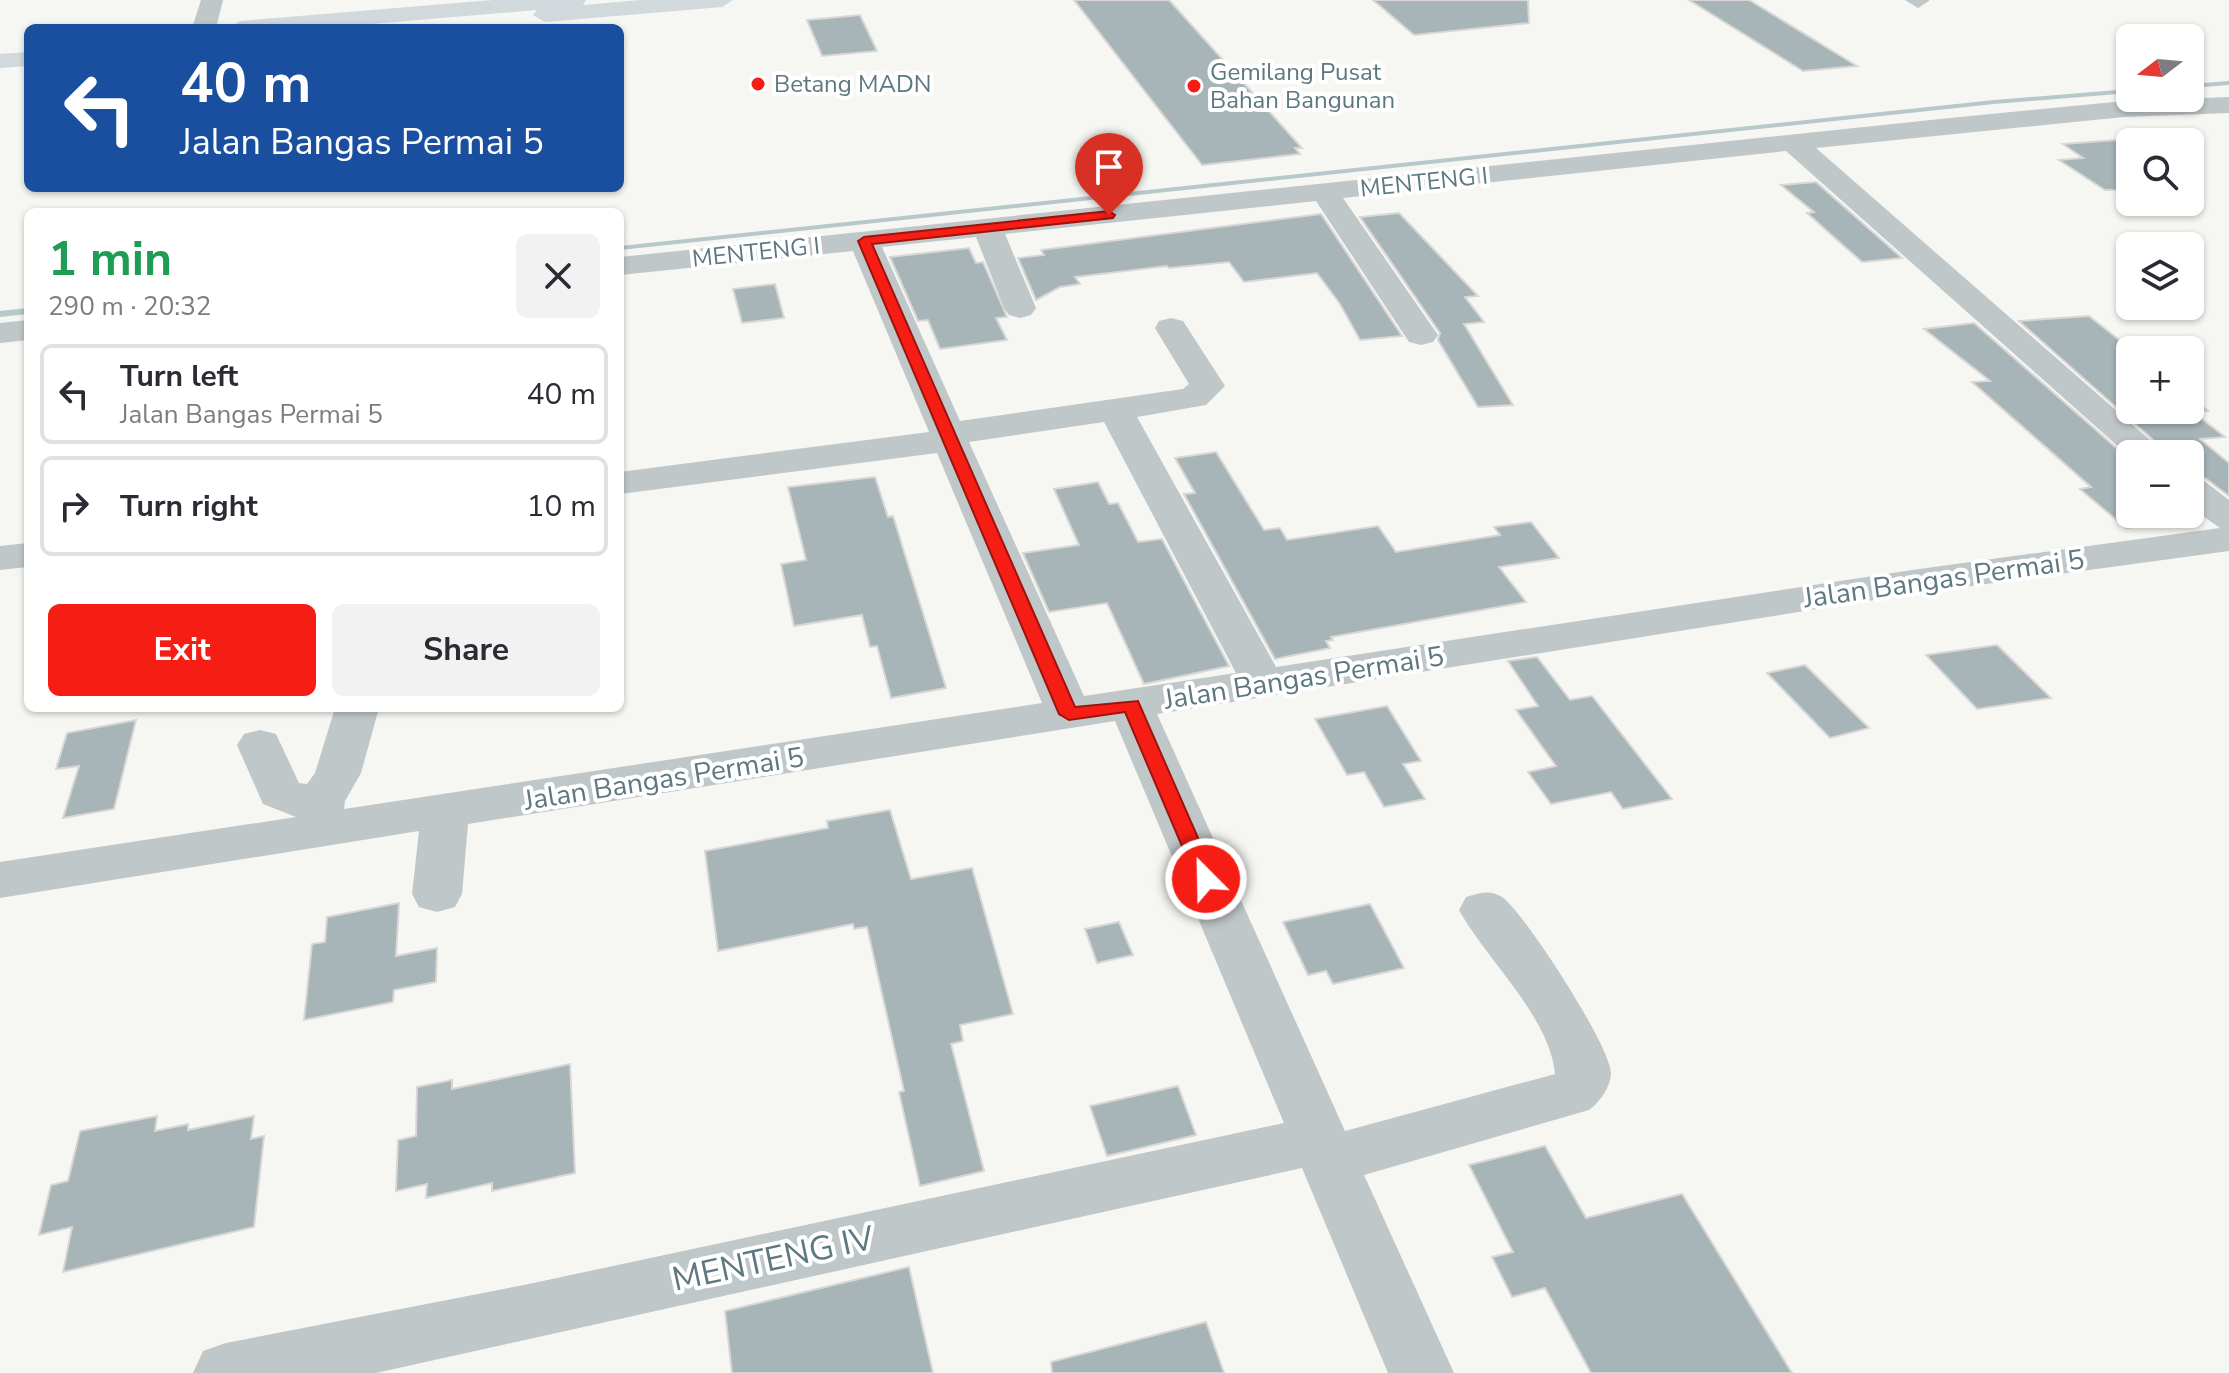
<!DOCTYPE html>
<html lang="en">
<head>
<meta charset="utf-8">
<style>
  body { margin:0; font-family:"Nunito Sans",sans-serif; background:#f2f2f3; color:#2b2b33; height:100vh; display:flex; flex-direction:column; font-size:30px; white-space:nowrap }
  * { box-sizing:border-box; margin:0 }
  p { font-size:26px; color:#7c7c81 }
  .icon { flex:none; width:44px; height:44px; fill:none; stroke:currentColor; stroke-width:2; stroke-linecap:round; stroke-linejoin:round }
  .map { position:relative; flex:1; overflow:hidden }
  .details { position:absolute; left:24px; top:208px; width:600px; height:504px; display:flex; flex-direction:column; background:#fff; border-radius:12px; box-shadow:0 2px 6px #0004 }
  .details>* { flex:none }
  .guide { position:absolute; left:24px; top:24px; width:600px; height:168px; border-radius:12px; box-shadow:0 2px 6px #0004; background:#1a4fa0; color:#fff; overflow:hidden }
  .needle { width:52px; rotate:254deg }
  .buttons { position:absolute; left:2116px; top:24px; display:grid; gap:16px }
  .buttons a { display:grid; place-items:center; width:88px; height:88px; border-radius:12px; background:#fff; box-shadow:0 2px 6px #0004; font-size:40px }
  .pin { position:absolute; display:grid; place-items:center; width:68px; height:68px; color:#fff; margin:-82px -34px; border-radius:50% 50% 50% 0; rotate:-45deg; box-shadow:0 0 8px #0007 }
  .pin .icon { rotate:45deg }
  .me { position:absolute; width:88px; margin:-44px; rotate:337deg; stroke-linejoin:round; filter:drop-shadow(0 0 6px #0008) }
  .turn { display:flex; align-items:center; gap:28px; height:168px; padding:0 24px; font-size:36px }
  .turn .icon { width:104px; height:104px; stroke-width:2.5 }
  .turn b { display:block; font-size:56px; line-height:68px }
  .round { display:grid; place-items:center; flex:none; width:84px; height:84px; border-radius:12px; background:#f2f2f3 }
  .headline { display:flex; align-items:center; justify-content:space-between; height:136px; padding:0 24px }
  h1 { font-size:48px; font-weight:700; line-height:60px; color:#1e9e55 }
  .cta { display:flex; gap:16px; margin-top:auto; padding:16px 24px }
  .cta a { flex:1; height:92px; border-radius:12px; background:#f51d14; color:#fff; font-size:32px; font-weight:700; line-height:92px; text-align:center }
  .cta a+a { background:#f2f2f3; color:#2b2b33 }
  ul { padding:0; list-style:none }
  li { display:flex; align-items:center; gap:24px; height:100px; margin:0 16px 12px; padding:0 8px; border:4px solid #e1e1e2; border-radius:12px }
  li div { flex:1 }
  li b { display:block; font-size:30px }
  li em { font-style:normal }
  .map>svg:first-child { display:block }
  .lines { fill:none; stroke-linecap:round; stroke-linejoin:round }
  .stream { fill:#b6c8ca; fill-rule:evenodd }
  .building { fill:#a7b4b8; stroke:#d8d7d5; stroke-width:2 }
  .minor { fill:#c0c7c9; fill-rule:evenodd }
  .highway { fill:#d2d9dc; fill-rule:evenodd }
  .route { fill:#f51d14; stroke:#9f130d; stroke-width:2 }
  .poi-dot { fill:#f51d14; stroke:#fff; stroke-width:3 }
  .labels { text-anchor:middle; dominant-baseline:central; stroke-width:8; stroke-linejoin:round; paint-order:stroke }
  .far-poi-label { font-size:24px; fill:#5e7881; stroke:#fff; text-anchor:start }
  .far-street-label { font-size:24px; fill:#5e7881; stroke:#fff }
  .street-label { font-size:28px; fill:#5e7881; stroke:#fff }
  .near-street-label { font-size:34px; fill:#5e7881; stroke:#fff }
</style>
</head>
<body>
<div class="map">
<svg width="2229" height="1373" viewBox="0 0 2229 1373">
  <rect width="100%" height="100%" fill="#f6f6f2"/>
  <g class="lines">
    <g class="stream">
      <path d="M2229,81V85L2190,88V84Z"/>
      <path d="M2130,89V93L1994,104L620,250V246L1994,100Z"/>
      <path d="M28,308V314L0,317V311Z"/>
    </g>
  </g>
  <g class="building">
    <path d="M1074,0H1169L1302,148H1295L1300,154L1202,165Z"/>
    <path d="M1373,0H1528L1529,23L1414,35Z"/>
    <path d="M1689,0H1749L1857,66L1803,71Z"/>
    <path d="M860,15L877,51L822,56L807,20Z"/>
    <path d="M2130,139V190H2105L2059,160L2083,158L2063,144Z"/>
    <path d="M1816,182L1902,258L1862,262L1807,213L1814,212L1781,185Z"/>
    <path d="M1399,213L1478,296L1465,297L1484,322L1464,324L1513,405L1478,407L1438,340L1440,333L1360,217Z"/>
    <path d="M1321,214L1402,336L1360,340L1340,304L1317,273L1244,282L1229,262L1169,268L1167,266L1075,277L1080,284L1060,287L1036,300L1018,258L1044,255L1041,250Z"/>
    <path d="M969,248L976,263L983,262L1007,317L996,318L1007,340L940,349L928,320L918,321L890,257Z"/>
    <path d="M775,284L784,318L742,323L733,289Z"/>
    <path d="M2089,316L2132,350L2130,410H2190V396L2208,411L2193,412L2225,437L2200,439L2229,463V496L2205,478L2190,474V454H2169L2019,321Z"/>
    <path d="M1974,323L2130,460V514H2190V511L2197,515L2184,517L2188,520L2126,528L2080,489L2091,487L1972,382L1990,381L1924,329Z"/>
    <path d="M1216,452L1264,530L1280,528L1287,540L1378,526L1396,552L1500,535L1494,527L1531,522L1559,558L1499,567L1526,602L1331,637L1333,640L1326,641L1330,648L1275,659L1184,494L1195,493L1175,458Z"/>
    <path d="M875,477L888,517L893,516L946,688L891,698L877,646L870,647L862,615L794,626L781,564L806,560L788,487Z"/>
    <path d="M1098,482L1109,504L1118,503L1138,542L1162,539L1229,666L1144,684L1107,603L1049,612L1023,553L1079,545L1054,489Z"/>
    <path d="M1997,645L2051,698L1977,709L1926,655Z"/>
    <path d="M1537,657L1570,700L1592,696L1672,799L1623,809L1611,792L1551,804L1528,772L1556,766L1516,710L1538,706L1508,661Z"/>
    <path d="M1805,665L1869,728L1830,738L1767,673Z"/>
    <path d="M1387,706L1421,761L1403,764L1425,799L1384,807L1364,772L1347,775L1315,719Z"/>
    <path d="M136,720L114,809L63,818L79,766L56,769L67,733Z"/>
    <path d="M890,810L911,879L972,868L1013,1014L960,1025L963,1041L951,1044L984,1171L920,1186L899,1092L904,1091L867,927L854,929L853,924L718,951L705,851L828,828L827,821Z"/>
    <path d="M399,903L396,956L437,948L436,982L394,990L393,1002L304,1020L312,944L325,942L327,917Z"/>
    <path d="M1370,904L1404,968L1333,984L1326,971L1308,975L1283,922Z"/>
    <path d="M1119,922L1133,955L1097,963L1085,929Z"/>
    <path d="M570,1064L575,1173L492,1191V1183L426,1198L427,1184L396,1191L398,1140L416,1136L417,1087L452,1080V1089Z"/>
    <path d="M1178,1086L1196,1135L1107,1156L1090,1106Z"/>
    <path d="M157,1116L155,1131L188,1124V1130L254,1116L251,1139L264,1136L254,1227L63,1272L72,1227L39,1235L51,1185L68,1181L80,1131Z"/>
    <path d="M1545,1146L1586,1218L1682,1194L1792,1373H1591L1545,1288L1512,1297L1492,1257L1513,1252L1469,1165Z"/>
    <path d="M909,1267L933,1373H732L725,1311Z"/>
    <path d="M1206,1322L1224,1373H1052L1051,1362Z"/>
  </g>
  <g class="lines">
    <g class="minor">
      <path d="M201,0H223L216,28H192Z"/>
      <path d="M1905,0H1929V1L1918,8Z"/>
      <path d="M2229,97V113L2124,117L1816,148L2166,454H2130V457L1786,151L1343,198L1438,335L1433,342L1421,345L1409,342L1316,201L1005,234L1036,308L1031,315L1020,318L1009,315L1004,308L976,237L882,247L960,421L1183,389L1189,384L1155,328L1159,321L1171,318L1183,321L1225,386L1206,405L1137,417L1276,667L1912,570L2220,528L2190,507V477L2203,480L2229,500V551L1912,594L1157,714L1345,1131L1555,1074C1550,1017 1486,959 1459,910L1466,897C1478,893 1490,889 1502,897C1524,912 1612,1048 1611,1074C1610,1088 1599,1103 1589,1110L1364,1175L1454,1373H1388L1302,1168L376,1373H193L203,1351L226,1343L524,1285L1284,1123L1115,721L468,824L462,894L455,907L437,912L419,907L412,894L419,831L0,898V862L296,817L263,804L237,745L244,734L260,730L276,734L299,783L307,784L315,773L335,708H379L361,773L345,801L344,809L1042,703L937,453L620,494V472L929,432L853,251L620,275V257L1950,118L2124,101ZM1104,422L1236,673L1084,696L969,442Z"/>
      <path d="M28,320V340L0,343V323Z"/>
      <path d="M28,543V567L0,570V546Z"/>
    </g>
    <g class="highway">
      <path d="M493,0H586L583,5L641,0H733L722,7L545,22L533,15L537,10L324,28H228L240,21Z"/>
      <path d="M28,52V66L0,68V54Z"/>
    </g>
  </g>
  <path class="route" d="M1109,211L1115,215L1113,218L872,244L1075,707L1138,701L1216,879L1206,886L1196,879L1125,712L1069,720L1059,714L858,241L864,237Z"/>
  <g class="poi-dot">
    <circle cx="758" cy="84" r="8"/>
    <circle cx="1194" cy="86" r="8"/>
  </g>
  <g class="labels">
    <g class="far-poi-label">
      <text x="1210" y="72">Gemilang Pusat<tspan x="1210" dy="28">Bahan Bangunan</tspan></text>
      <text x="774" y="84">Betang MADN</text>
    </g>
    <g class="far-street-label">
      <text transform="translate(1424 182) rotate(-6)">MENTENG I</text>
      <text transform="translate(756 252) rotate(-6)">MENTENG I</text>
    </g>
    <g class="street-label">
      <text transform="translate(1944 579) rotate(-8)">Jalan Bangas Permai 5</text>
      <text transform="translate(1304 678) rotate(-9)">Jalan Bangas Permai 5</text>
      <text transform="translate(664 779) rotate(-9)">Jalan Bangas Permai 5</text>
    </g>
    <g class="near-street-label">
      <text transform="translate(773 1259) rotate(-12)">MENTENG IV</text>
    </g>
  </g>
</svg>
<div class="buttons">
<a><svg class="needle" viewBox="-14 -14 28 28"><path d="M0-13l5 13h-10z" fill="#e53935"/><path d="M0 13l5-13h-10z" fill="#7c7c81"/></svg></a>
<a><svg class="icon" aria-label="search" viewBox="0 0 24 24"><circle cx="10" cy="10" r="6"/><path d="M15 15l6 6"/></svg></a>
<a><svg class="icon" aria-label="layers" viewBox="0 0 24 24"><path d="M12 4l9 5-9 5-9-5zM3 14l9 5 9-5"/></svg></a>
<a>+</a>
<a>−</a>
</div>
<div class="pin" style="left:1109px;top:215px;background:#d93025"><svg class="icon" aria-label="arrive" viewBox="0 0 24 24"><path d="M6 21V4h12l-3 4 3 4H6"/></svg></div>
<svg class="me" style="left:1206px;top:879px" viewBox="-20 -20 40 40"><circle r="17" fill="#f51d14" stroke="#fff" stroke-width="3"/><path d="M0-11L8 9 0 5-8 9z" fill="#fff"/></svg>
<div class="guide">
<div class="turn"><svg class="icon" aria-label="left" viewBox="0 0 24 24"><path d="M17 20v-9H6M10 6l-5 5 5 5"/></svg><div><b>40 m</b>Jalan Bangas Permai 5</div></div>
</div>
<section class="details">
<div class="headline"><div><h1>1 min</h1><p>290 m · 20:32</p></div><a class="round"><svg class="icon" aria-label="close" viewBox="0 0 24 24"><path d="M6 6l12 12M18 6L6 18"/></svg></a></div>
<ul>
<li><svg class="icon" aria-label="left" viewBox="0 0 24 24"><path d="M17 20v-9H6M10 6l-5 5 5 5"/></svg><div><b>Turn left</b><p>Jalan Bangas Permai 5</p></div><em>40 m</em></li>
<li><svg class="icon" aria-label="right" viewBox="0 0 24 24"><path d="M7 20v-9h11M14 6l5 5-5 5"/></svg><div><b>Turn right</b></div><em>10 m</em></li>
</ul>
<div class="cta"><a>Exit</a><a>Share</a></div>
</section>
</div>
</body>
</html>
